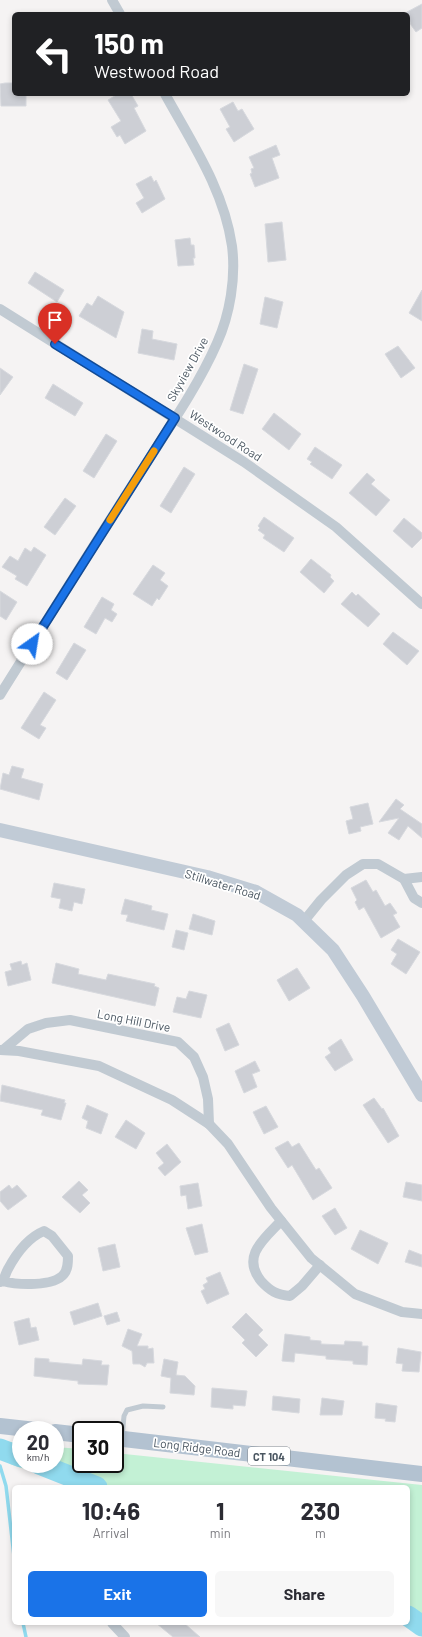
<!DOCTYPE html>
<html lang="en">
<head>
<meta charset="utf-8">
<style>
  body { margin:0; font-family:Barlow,sans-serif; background:#f7f7f7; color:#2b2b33; height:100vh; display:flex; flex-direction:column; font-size:15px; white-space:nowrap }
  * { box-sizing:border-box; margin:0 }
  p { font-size:13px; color:#7c7c81 }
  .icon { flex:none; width:22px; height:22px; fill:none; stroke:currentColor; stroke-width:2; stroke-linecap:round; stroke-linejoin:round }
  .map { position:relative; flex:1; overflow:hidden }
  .sheet { position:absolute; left:12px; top:1485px; width:398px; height:140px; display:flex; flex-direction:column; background:#fff; border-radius:6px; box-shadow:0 2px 6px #0003 }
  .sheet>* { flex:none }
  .banner { position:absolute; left:12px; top:12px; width:398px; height:84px; border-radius:6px; box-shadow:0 2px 6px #0003; background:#202124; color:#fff; overflow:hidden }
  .speed { position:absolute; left:12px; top:1421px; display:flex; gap:8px; font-size:20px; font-weight:700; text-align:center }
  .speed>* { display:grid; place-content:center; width:52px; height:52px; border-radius:50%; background:#fff; box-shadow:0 2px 6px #0003; line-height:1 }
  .speed small { font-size:10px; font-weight:400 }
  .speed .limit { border:2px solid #111; border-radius:6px; background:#fff; color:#111 }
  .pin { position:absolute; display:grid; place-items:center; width:34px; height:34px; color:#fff; margin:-41px -17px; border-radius:50% 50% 50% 0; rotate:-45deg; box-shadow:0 0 4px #0007 }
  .pin .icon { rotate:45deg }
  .me { position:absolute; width:44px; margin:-22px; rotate:32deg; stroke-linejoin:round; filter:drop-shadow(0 0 3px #0008) }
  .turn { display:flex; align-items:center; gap:14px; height:84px; padding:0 16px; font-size:18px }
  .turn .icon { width:52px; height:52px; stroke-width:2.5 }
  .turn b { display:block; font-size:28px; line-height:34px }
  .eta { display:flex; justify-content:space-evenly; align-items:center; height:68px; text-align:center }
  .eta b { font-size:24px; font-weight:700; line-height:28px }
  .button { display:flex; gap:8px; margin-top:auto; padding:8px 16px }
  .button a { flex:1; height:46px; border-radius:6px; background:#1a73e8; color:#fff; font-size:16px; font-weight:700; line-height:46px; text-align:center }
  .button a+a { background:#f7f7f7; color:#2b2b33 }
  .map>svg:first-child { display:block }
  .green { fill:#c3f1d5 }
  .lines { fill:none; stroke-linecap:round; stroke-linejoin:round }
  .stream { stroke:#90daee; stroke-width:3.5 }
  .river { stroke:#90daee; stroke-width:21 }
  .building { fill:#cdcfd5; stroke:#d7d9de }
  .service { stroke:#c1cad2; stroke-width:5 }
  .minor { stroke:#c1cad2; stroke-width:10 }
  .secondary { stroke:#c1cbd6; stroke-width:14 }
  .primary { stroke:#b3c2d1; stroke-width:16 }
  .route-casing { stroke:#114b97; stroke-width:10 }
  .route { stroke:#1a73e8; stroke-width:7 }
  .slow { stroke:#f59e0b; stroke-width:7 }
  .labels { text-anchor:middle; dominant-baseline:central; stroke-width:3.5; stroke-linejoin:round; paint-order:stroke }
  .shield { fill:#fff; stroke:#808990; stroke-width:1 }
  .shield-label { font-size:11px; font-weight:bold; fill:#4a5661 }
  .street-label { font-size:12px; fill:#4a5661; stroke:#fff }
</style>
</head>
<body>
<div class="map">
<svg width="422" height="1637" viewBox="0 0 422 1637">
  <rect width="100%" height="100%" fill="#f5f3f3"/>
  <path class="green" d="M0,1441L21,1443V1464H55V1447L81,1449V1464H115V1453L422,1485V1618L408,1609V1487H78L10,1464L0,1449Z"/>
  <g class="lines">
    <g class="stream">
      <path d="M0,1466L6,1486L14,1556"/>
      <path d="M23,1623L26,1637"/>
    </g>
    <g class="river">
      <path d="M0,1449L21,1457"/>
      <path d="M39,1464L97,1487"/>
      <path d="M408,1616L422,1626"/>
    </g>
  </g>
  <g class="building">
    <path d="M422,4V28L416,32L411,25L407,12Z"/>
    <path d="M5,83H14V94H26V106H1L0,84Z"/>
    <path d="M118,94H131L138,106L134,108L146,131L125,144L120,135L117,137L111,127L121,121L108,100Z"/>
    <path d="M233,102L238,111L242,109L254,129L234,142L226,129L230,127L220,109Z"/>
    <path d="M276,145L280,155L272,158L279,178L255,187L250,174L252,173L251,169L254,168L249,157Z"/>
    <path d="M151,176L154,182L156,180L165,199L142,213L136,203L144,198L136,184Z"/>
    <path d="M282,222L286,260L268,262L265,224Z"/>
    <path d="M190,238L191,245H194L195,258H193L194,265L178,266L175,240Z"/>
    <path d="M35,272L64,290L57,302L28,283Z"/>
    <path d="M422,290V321L409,313Z"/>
    <path d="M98,296L124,312L116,338L79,316L87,303L92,306Z"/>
    <path d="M265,297L283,302L277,328L260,324Z"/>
    <path d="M142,329L153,331L152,339L177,344L174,360L138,353Z"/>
    <path d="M398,346L415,368L401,378L385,354Z"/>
    <path d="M244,364L258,369L243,414L230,410Z"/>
    <path d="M0,368L13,377L0,395Z"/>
    <path d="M53,384L83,403L75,416L45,398Z"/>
    <path d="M274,413L301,434L289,450L262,429Z"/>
    <path d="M106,434L117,441L94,478L83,471Z"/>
    <path d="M315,447L342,465L332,479L310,464L312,462L307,459Z"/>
    <path d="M184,467L195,474L171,513L160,506Z"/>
    <path d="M367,473L375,480L371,484L390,500L376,516L349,493Z"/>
    <path d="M65,498L76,506L55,535L44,527Z"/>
    <path d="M264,517L294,538L284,552L263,538L265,535L258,530L260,528L258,526Z"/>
    <path d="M404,518L422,533V538L412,548L393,531Z"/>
    <path d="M34,547L46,555L27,586L15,579L17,576L2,567L10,556L18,561L25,548L31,552Z"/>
    <path d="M311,559L331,575L330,577L334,581L324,593L300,572Z"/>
    <path d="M153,565L165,573L160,580L168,586L159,600L157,598L152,606L133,594Z"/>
    <path d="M0,591L17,602L6,620L0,616Z"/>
    <path d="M352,592L356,596L358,594L380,614L368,627L341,604Z"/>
    <path d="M102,597L114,604L111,610L117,614L112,622L105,618L96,634L84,627Z"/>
    <path d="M393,632L419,651L407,665L383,644Z"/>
    <path d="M74,643L86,650L67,680L56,673Z"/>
    <path d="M44,692L56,700L40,725L46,728L39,739L21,728Z"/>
    <path d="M12,766L24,769L21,778L43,784L39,800L0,789L3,773L9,775Z"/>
    <path d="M396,799L404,805L400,809L422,824V838L408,826L399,840L388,833L399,818L379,822Z"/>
    <path d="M368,803L373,824L360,827L361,831L349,834L346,821L353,819L350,807Z"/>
    <path d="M366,880L373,892L376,890L385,906L390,903L397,913L393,915L400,927L381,938L364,907L359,910L355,902L357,900L351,888Z"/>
    <path d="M54,883L85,889L82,904L74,902L72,911L59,908L61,899L51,897Z"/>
    <path d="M125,899L152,906L151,910L168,914L164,930L126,921L128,915L121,914Z"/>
    <path d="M193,914L215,921L212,935L189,929Z"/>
    <path d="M176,930L188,933L184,950L172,947Z"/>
    <path d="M398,939L420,952L406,974L391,964L397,954L391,950Z"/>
    <path d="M21,961L22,965L27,963L31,980L8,986L5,972L12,970L10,964Z"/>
    <path d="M56,963L79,969L78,974L106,980L108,974L155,984L154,986L159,988L155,1006L52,983Z"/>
    <path d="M297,968L310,988L289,1001L277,980Z"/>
    <path d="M189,991L207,995L201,1018L173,1012L177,997L186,999Z"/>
    <path d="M229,1023L239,1045L225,1051L216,1029Z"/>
    <path d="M341,1039L353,1060L335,1071L325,1057L331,1053L328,1048Z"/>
    <path d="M255,1061L260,1071L252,1074L257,1087L244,1093L235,1071Z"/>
    <path d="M2,1085L65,1100L64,1103H66L61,1120L41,1115L43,1110L0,1101Z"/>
    <path d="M374,1098L382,1109L383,1108L399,1136L388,1143L363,1105Z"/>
    <path d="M87,1105L108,1114L101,1134L86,1128L88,1121L82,1118Z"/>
    <path d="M266,1106L278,1127L264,1134L253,1112Z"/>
    <path d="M126,1120L145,1133L136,1149L115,1137Z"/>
    <path d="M288,1141L292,1147L299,1143L316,1170L319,1168L332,1188L313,1200L292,1165L288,1168L275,1148Z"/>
    <path d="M167,1144L181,1162L165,1176L158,1168L164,1163L156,1153Z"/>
    <path d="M79,1181L88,1190L82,1195L90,1203L80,1213L62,1197Z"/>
    <path d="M406,1182L422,1185V1201L403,1197Z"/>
    <path d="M198,1183L202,1206L188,1209L186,1195L181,1196L180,1186Z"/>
    <path d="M9,1185L12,1189L17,1185L27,1196L8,1210L0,1201V1192Z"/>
    <path d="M335,1208L347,1228L335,1235L322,1216Z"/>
    <path d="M202,1224L208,1252L195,1255L186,1228Z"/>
    <path d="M360,1230L388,1243L378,1264L351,1249Z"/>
    <path d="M115,1244L120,1267L103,1271L98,1248Z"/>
    <path d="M409,1250L422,1255V1267L405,1262Z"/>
    <path d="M220,1272L229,1294L207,1304L201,1291L205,1289L203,1285L208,1282L206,1278Z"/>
    <path d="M98,1303L102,1316L74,1325L70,1312Z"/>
    <path d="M117,1312L120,1321L107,1325L104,1316Z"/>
    <path d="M246,1313L263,1330L258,1335L268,1345L256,1357L242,1343L245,1340L232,1327Z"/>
    <path d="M29,1318L31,1328L36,1327L39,1340L19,1345L14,1322Z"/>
    <path d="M128,1329L142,1334L137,1346H148V1349L153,1348L154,1363H147L145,1367L140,1364H133L132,1351L122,1346Z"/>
    <path d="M285,1334L310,1337V1340L321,1341V1344L344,1345L345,1341L362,1342V1346H368L367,1365L353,1364V1361L326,1359V1356L295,1353L294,1362L282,1361Z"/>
    <path d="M398,1348L421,1352L419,1372L402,1371L403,1364L396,1363Z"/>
    <path d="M35,1358L49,1359V1362L82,1365L83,1359L102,1361L101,1365H109L107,1385L78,1384V1381L34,1376Z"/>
    <path d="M164,1359L178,1362L176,1375L185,1376L195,1386L194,1395L170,1393L171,1378L161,1376Z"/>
    <path d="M212,1388L247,1391L245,1406L233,1405V1409L211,1407Z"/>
    <path d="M273,1396L300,1399L299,1413L272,1410Z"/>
    <path d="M322,1398L344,1401L342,1415H320Z"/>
    <path d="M376,1403L397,1406L395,1422L385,1421L386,1419L375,1418Z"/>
    <path d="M156,1623H184L200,1637H173Z"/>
  </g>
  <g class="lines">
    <path class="service" d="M122,1437L124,1416L127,1410L143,1406L163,1407"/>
    <g class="minor">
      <path d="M112,0L120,14"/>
      <path d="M0,309L244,462L336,527L422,604"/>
      <path d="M0,695C44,625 88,554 133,484C161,439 196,391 217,343C230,314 236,278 232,246C224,190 192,143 165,94"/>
      <path d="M404,879L422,877"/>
      <path d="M304,921L321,900L346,875L363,864H378L404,879L414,898L422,903"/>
      <path d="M0,1050L19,1051L99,1066L172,1100L209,1124L228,1144L271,1208L311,1258L355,1294L402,1312L422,1314"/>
      <path d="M3,1050L28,1029L46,1023L70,1020L178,1042L194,1057L203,1077L208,1099L209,1124"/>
      <path d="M281,1221C264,1239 241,1256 261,1281C270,1291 277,1295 290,1296L302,1286L320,1265"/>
      <path d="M0,1282C5,1280 5,1274 8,1269C16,1254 27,1238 44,1231L52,1236L68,1256C68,1262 68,1269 64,1274C54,1287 17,1285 3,1281"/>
      <path d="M112,1623L125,1637"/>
    </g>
    <path class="secondary" d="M0,830L207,877L256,892L297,915L333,950L363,996L422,1095"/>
    <g class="primary">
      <path d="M0,1426L36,1430"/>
      <path d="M55,1432L81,1435"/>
      <path d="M115,1438L422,1474"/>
    </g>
  </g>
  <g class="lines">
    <defs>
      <path id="route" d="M32,644L175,418L55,344"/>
    </defs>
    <use href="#route" class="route-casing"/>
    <use href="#route" class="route"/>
    <path class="slow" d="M110,520L154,451"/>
  </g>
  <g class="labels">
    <rect class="shield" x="248" y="1447" width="42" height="18" rx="3"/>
    <g class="shield-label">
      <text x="269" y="1456">CT 104</text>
    </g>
    <g class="street-label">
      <text transform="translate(187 369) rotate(-61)">Skyview Drive</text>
      <text transform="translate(226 435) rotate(33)">Westwood Road</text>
      <text transform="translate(223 884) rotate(17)">Stillwater Road</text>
      <text transform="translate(134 1020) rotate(11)">Long Hill Drive</text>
      <text transform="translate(197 1447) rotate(7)">Long Ridge Road</text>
    </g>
  </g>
</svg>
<div class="speed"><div>20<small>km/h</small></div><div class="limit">30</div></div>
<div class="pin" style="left:55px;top:344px;background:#d93025"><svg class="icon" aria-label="arrive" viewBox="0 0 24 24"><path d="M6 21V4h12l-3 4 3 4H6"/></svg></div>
<svg class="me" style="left:32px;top:644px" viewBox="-20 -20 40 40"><circle r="19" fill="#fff"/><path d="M0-13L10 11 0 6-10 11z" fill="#1a73e8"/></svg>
<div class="banner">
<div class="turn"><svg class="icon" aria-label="left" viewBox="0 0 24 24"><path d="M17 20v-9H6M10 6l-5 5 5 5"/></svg><div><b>150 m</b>Westwood Road</div></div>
</div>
<section class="sheet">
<div class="eta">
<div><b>10:46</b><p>Arrival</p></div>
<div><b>1</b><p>min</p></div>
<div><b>230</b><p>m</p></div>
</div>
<div class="button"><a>Exit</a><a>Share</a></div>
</section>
</div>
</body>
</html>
